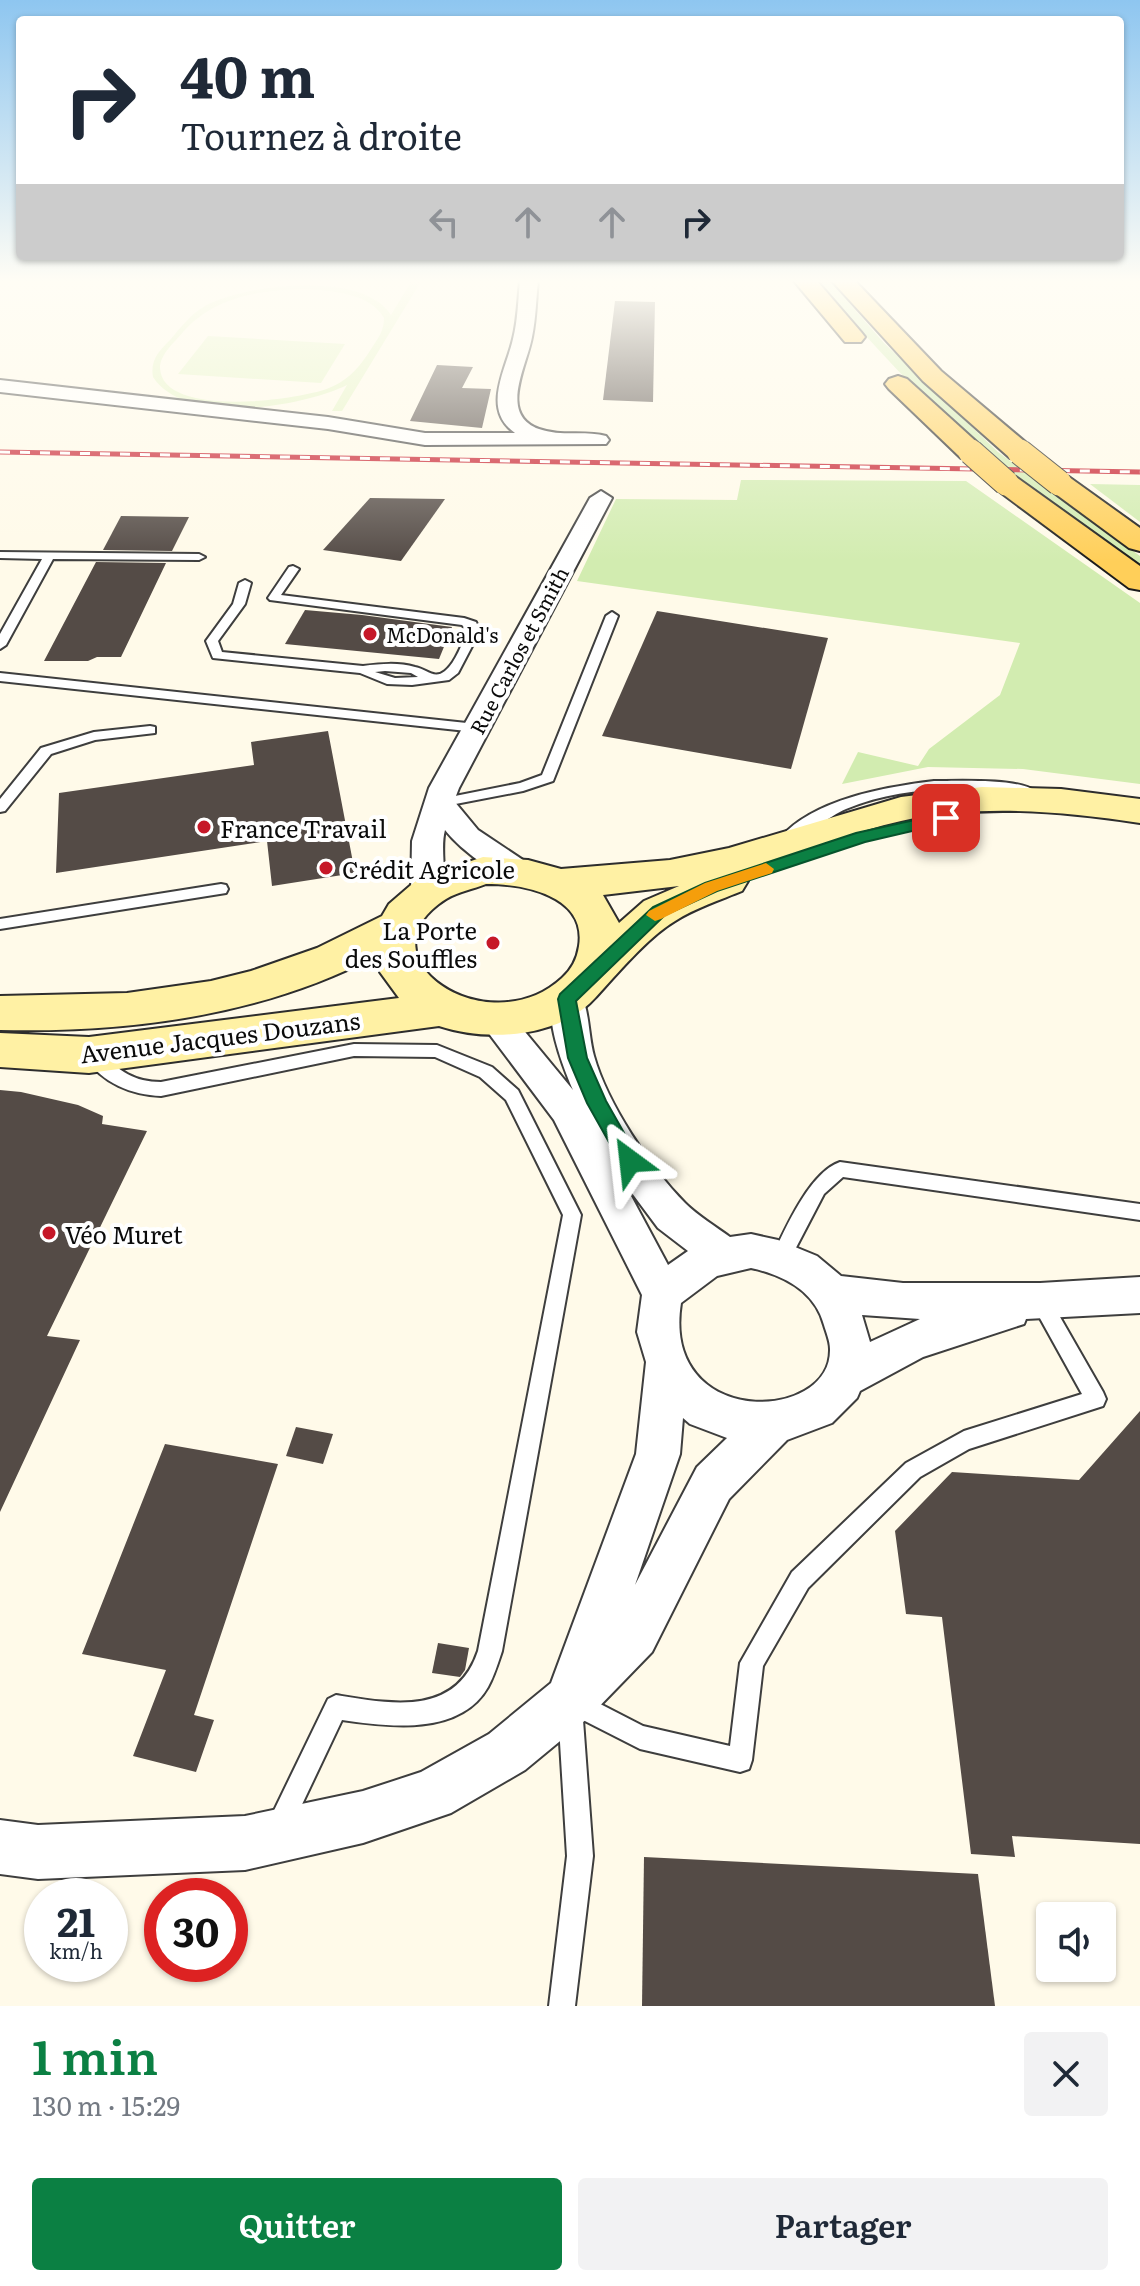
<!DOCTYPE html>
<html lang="fr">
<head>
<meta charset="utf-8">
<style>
  body { margin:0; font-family:Literata,serif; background:#f2f2f3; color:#1f2937; height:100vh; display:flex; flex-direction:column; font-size:30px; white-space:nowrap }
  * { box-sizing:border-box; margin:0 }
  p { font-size:26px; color:#747a83 }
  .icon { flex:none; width:44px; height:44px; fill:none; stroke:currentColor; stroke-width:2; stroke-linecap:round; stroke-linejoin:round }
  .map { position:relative; height:2006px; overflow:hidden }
  .sheet { display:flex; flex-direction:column; background:#fff; flex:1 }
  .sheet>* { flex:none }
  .guide { position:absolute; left:16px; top:16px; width:1108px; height:244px; border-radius:8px; box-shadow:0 2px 6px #0004; background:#fff; color:#1f2937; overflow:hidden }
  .buttons { position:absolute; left:1036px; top:1902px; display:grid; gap:16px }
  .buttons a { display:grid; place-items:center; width:80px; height:80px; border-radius:8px; background:#fff; box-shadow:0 2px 6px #0004; font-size:40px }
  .speed { position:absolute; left:24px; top:1878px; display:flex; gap:16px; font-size:40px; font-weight:700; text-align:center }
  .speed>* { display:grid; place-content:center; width:104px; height:104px; border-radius:50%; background:#fff; box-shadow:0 2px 6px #0004; line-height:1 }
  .speed small { font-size:20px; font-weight:400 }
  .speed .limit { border:12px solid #d22; background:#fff; color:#111 }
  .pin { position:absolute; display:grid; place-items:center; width:68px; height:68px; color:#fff; margin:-34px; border-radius:16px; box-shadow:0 4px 12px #0006 }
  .me { position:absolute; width:88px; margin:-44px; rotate:330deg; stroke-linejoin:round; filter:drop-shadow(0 0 6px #0008) }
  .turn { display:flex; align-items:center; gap:28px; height:168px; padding:0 32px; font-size:36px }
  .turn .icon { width:104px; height:104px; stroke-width:2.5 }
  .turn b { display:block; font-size:56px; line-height:68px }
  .lanes { display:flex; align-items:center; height:76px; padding:0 32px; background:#0003; justify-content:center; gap:40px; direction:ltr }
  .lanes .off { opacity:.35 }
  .round { display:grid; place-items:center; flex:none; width:84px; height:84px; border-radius:8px; background:#f2f2f3 }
  .overview { display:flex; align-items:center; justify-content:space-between; height:136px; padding:0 32px }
  h1 { font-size:48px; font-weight:600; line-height:60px; color:#0b8043 }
  .primary-button { display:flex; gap:16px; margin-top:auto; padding:16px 32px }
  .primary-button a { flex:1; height:92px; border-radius:8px; background:#0b8043; color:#fff; font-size:32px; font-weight:600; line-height:92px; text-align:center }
  .primary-button a+a { background:#f2f2f3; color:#1f2937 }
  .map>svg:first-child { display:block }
  .green { fill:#d2ecb0 }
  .pitch { fill:#e4f3c2; fill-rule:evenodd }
  .building { fill:#544b46 }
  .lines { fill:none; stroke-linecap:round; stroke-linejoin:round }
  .service-casing { stroke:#3e3e3e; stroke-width:4 }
  .minor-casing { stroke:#3e3e3e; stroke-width:4 }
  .secondary-casing { stroke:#2d2d2d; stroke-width:4 }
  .primary-casing { stroke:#1c1c1c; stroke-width:4 }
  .service { fill:#fff; fill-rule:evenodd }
  .minor { fill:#fff; fill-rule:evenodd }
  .secondary { fill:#fff1a4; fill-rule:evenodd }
  .primary { fill:#ffcf59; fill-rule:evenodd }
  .rail-casing { stroke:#c61828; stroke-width:5 }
  .rail { stroke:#fff; stroke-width:3; stroke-dasharray:10; stroke-linecap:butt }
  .primary-bridge-casing { stroke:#1c1c1c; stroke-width:27; stroke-linecap:butt }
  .primary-bridge { stroke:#ffcf59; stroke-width:25 }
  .route { fill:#0b8043; stroke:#07532c; stroke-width:2 }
  .slow { fill:#f59e0b }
  .poi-dot { fill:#c61828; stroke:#fff; stroke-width:3 }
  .labels { text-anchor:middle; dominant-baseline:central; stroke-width:8; stroke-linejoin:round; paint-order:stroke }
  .far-poi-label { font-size:20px; fill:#0b0b0b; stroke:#fff; text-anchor:start }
  .far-street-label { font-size:20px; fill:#0b0b0b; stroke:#fff }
  .poi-label { font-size:24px; fill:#0b0b0b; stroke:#fff; text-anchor:start }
  .street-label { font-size:24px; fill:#0b0b0b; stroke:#fff }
</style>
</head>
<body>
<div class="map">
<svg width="1140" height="2006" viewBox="0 0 1140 2006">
  <rect width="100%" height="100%" fill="#fffae9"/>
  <g class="green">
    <path d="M816,281H830L884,343L998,452L1140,556V568C1087,531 1031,495 982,452C923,400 869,340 816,281Z"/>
    <path d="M741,480L966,481L1140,603V784L1023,769L928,767L842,784L858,752L918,766L929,749L1000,695L1020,643L577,581L616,499L737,500Z"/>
    <path d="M1090,484L1140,485V522Z"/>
  </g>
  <g class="pitch">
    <path d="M411,282L420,283L342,411H332L347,385C302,407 186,427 153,377C150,360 159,351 170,340C181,327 191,314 205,306C246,284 362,270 391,315ZM306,289C333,291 370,293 384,318C384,330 379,337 373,346C361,365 351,379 329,388C300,400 162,419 160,368C160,354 175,342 183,332C215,296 260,290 306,289Z"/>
    <path d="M208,336L345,344L321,383L178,374Z"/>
  </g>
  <g class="building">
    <path d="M615,301L655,302L653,402L603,400Z"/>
    <path d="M437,365L473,367L462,388L491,389L482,428L410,421Z"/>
    <path d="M370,498L445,499L401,561L323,550Z"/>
    <path d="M121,516L189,517L172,551L103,550Z"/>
    <path d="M96,562L166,563L121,657H97L88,661H44Z"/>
    <path d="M305,610L362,615L452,627L439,659L285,644Z"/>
    <path d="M657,611L828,638L791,769L602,736Z"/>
    <path d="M328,731L355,873L272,886L267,841L56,873L59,793L254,765L251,742Z"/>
    <path d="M0,1090L21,1092L78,1105L103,1116L102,1124L147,1131L47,1336L80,1340L0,1512Z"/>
    <path d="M1140,1411V1844L1012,1836L1015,1857L971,1854L942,1617L906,1614L895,1531L952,1472L1079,1480Z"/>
    <path d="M296,1427L333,1434L323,1464L286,1456Z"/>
    <path d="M165,1444L278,1464L194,1715L214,1720L196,1772L133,1756L166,1670L82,1654Z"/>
    <path d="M438,1643L469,1648L465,1670L460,1677L432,1673Z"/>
    <path d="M644,1857L978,1874L995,2006H642Z"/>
  </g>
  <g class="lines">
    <defs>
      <g id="service">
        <path d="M0,552L199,554L205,557L199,560L53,559L6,645L0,649V634L42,559L0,558Z"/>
        <path d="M293,566L299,569L281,595L464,618L476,622L480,631L458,673L449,680L412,685L387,684L360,673L213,658L206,641L233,604L239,583L245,580L251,583L245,604L218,641L222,652L363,666C380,664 398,662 415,667C427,669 434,680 445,671C456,662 462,643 468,631L462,625L270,600L268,598L289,567ZM385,671L411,673L418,677L395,678L375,672Z"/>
        <path d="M612,612L618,616L553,781L523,791L440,807L435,806L433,803L435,800L520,783L542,775L606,616Z"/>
        <path d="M0,673L476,724L482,728L476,732L0,681Z"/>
        <path d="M150,726L155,727V733L95,740L51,754L5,811L0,812V799L41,748L94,732Z"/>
        <path d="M934,781C956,781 1019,778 1035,791L1028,795C967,787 904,785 846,809C831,815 794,844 782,841L780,838C814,799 885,787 934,781Z"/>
        <path d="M221,884L226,885L228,889L226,893L0,929V919Z"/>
        <path d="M354,1044L437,1045L492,1067L518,1090L581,1215L502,1651C498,1663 494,1676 488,1687C460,1736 389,1727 342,1720L288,1834L279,1837L270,1834L267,1825L328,1699L336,1695C391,1704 456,1717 478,1651L563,1215L506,1100L480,1077L435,1057L354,1056L161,1096C132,1095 102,1083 86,1058L88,1053H100C120,1071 134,1082 161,1082Z"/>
        <path d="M840,1162L1140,1204V1220L843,1177L824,1194L788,1263L781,1265L774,1263L772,1257C785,1229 810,1172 840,1162Z"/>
        <path d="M1041,1293L1048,1296L1103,1392L1106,1399L1103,1406L969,1449L920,1477L808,1588L763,1666L752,1760L749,1769L740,1772L640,1749L583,1720L593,1856L575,2006H549L567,1856L558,1710C562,1701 566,1695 575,1691L643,1726L730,1746L740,1663L792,1572L906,1463L964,1431L1082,1394L1031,1302L1034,1296Z"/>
      </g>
      <g id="minor">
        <path d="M520,281H538C536,299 536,318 532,337C527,366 498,414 539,429C561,437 585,430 606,436L609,440L606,444L425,445L328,429L0,392V380L328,417L425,433H515C481,409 506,370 513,339C518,320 518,300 520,281Z"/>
        <path d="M601,491L612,498L459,788L454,801L478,830L529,864L533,871L529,878C504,885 461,850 445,830C439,852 450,881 438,901L427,904L416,901L411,893L412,841L429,788L590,498Z"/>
        <path d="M567,986L579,990C590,1010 588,1035 594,1056C607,1103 651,1169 685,1203C698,1216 715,1226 730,1237L751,1234L778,1240L817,1256L841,1276L903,1283H1040L1140,1277V1313L1026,1319L1024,1324L923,1357L860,1391L857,1398L832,1423L787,1440L729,1499L652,1652L588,1718L525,1770L451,1813L363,1843L245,1870L38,1879L0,1874V1820L38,1825L245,1816L363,1791L421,1772L489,1734L551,1683L636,1454L646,1362L637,1332L642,1295L554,1120L478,1019L483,1010L495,1006L507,1010L573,1090C563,1067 542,1013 555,990ZM623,1181L658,1228L688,1251L668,1265ZM751,1268C783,1275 815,1291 824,1325C826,1332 830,1341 830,1349C832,1423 661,1429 681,1303L717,1276ZM862,1315L920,1319L870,1342ZM683,1418L690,1424L727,1438L697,1467L635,1585L680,1454Z"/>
      </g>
      <path id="secondary" d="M982,787L1061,789L1140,799V823C1060,811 980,804 901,821C847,833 795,856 742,871L748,881L742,891C720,900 695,908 675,921C648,937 616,975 595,998C559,1038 488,1042 439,1026L89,1073L0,1067V1033L89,1037L399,998L380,972L376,956C261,1016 129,1033 0,1030V996L127,993L211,981L251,971L317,948L382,916L389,904L418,879L483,857L528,860L561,869L670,860L729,848L901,797ZM486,884C523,884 587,895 579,946C577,959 572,969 562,978C488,1046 355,957 446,899C457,892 474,889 486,884ZM679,886L644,901L619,923L603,895Z"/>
      <g id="primary">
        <path d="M794,281H817L861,332L865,337L861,342H845Z"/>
        <path d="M832,281H855L941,371L1030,446L1034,452L1030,458L1020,460L1010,458L923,381Z"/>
        <path d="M898,376L907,379L981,446L985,452L981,458L971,460L961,458L889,389L885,384L889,379Z"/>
        <path d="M1006,474L1016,477L1140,566V590L1129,588L996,489L992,483L996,477Z"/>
        <path d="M1059,474L1069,477L1140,528V551L1129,548L1049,489L1045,483L1049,477Z"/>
      </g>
    </defs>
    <use href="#service" class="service-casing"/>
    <use href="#minor" class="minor-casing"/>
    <use href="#secondary" class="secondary-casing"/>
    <use href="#primary" class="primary-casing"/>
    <use href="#service" class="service"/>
    <use href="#minor" class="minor"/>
    <use href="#secondary" class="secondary"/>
    <use href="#primary" class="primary"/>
    <defs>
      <path id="rail" d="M0,452L1140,472"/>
    </defs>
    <use href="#rail" class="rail-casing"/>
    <use href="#rail" class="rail"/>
    <defs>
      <g id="primary-bridge">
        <path d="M971,452L1006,483"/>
        <path d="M1020,452L1059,483"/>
      </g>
    </defs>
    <use href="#primary-bridge" class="primary-bridge-casing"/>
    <use href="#primary-bridge" class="primary-bridge"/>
  </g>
  <linearGradient id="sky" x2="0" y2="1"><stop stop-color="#8ec6f0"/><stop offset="0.5" stop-color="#fffdf5"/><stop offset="1" stop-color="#fffdf5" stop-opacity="0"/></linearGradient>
  <rect width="1140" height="562" fill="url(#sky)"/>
  <path class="route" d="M946,813L951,815V822L865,842L717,891L665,915L576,1001L587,1058L606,1101L640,1161L638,1167L630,1170L623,1167L587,1103L568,1058L558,999L560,994L653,907L705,883L856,833Z"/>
  <path class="slow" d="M766,863L774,869L772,873L717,891L661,919L655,921L646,915L649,911L705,883Z"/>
  <g class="poi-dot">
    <circle cx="370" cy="634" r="8"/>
    <circle cx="204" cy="827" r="8"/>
    <circle cx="326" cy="868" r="8"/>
    <circle cx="493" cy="943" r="8"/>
    <circle cx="49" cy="1233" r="8"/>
  </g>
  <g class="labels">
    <g class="far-poi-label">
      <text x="386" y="634">McDonald's</text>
    </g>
    <g class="far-street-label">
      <text transform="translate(518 650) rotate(-62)">Rue Carlos et Smith</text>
    </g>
    <g class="poi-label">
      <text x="220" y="827">France Travail</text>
      <text x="342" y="868">Crédit Agricole</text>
      <text x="477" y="929" text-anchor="end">La Porte<tspan x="477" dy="28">des Souffles</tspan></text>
      <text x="65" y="1233">Véo Muret</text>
    </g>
    <g class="street-label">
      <text transform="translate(220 1036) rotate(-7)">Avenue Jacques Douzans</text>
    </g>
  </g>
</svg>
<div class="buttons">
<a><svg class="icon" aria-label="sound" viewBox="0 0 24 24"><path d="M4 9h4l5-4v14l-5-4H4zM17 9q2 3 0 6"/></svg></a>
</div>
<div class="speed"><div>21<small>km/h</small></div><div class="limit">30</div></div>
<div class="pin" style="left:946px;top:818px;background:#d93025"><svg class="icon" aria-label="arrive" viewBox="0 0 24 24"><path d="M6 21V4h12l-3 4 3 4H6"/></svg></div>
<svg class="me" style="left:630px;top:1161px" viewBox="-20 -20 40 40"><path d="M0-17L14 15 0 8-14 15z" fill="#0b8043" stroke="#fff" stroke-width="4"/></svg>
<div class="guide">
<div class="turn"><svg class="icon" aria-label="right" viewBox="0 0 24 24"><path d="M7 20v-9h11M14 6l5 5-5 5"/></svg><div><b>40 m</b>Tournez à droite</div></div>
<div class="lanes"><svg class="icon off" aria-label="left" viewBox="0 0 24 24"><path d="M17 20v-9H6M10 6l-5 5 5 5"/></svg><svg class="icon off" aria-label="ahead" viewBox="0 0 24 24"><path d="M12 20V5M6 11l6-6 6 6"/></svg><svg class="icon off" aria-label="ahead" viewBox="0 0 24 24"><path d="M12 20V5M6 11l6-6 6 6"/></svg><svg class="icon" aria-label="right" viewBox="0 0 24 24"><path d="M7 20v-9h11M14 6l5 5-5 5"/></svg></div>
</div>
</div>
<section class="sheet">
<div class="overview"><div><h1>1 min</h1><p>130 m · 15:29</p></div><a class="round"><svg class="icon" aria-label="close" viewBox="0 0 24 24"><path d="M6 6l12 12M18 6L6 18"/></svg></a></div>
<div class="primary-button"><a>Quitter</a><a>Partager</a></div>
</section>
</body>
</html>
